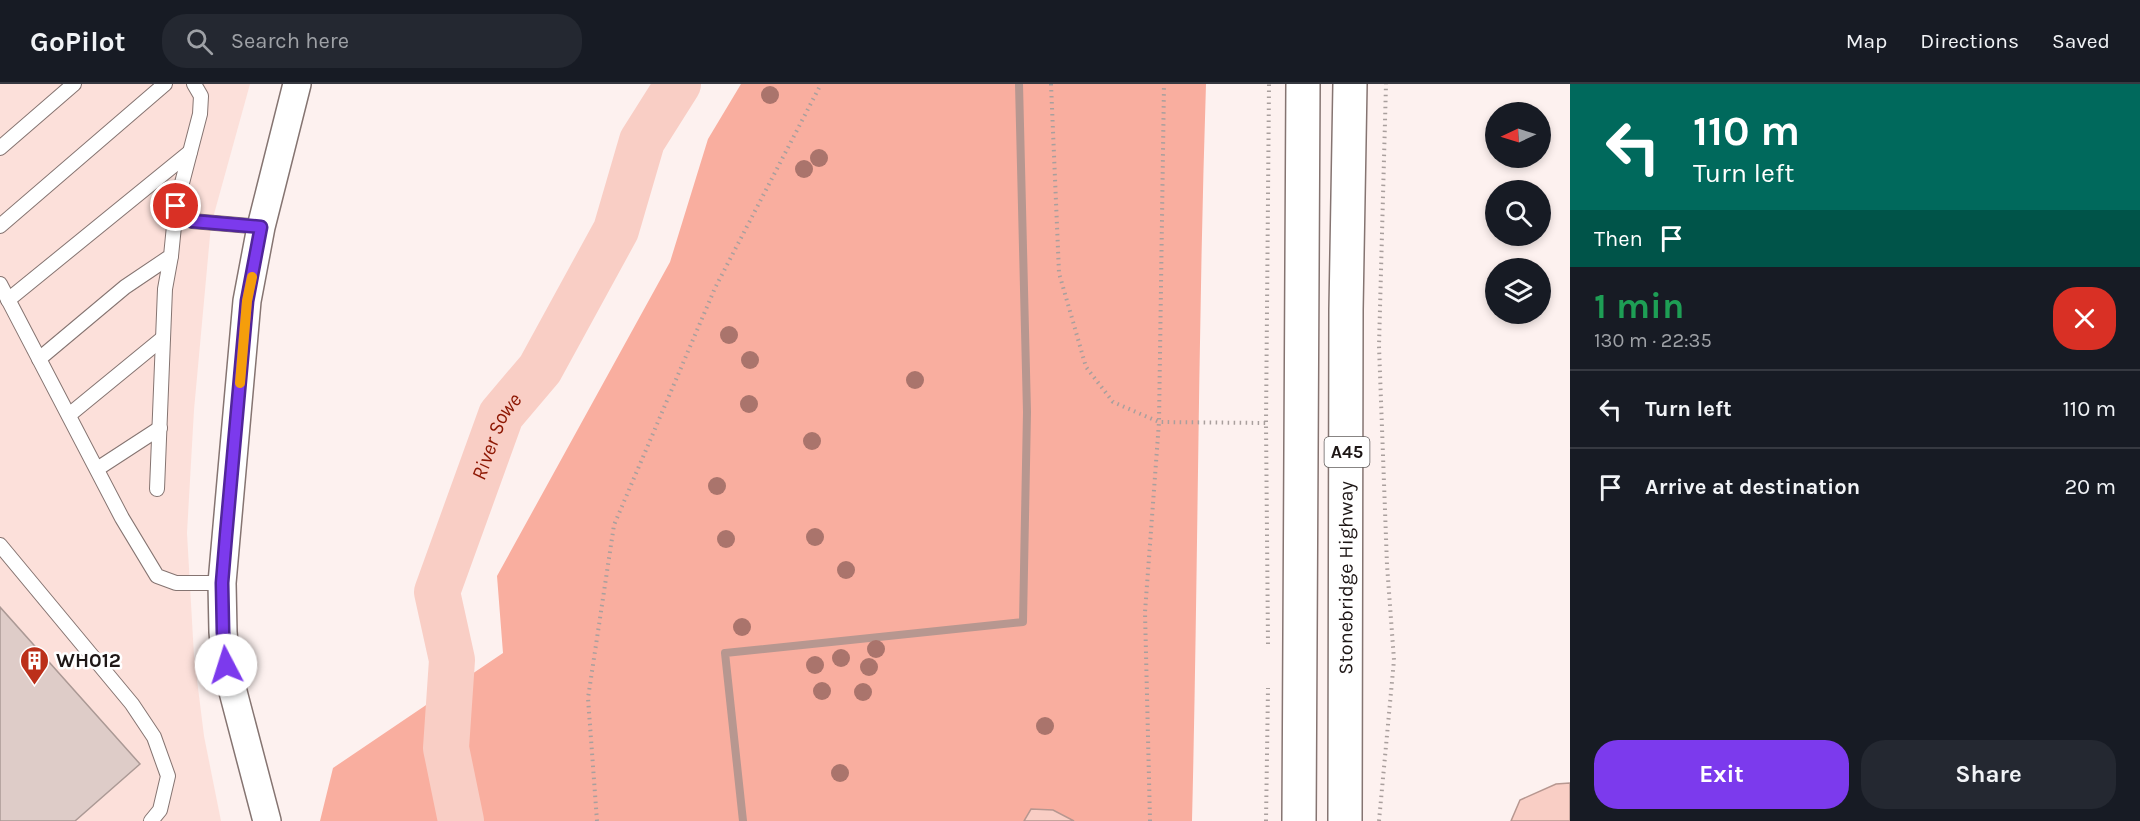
<!DOCTYPE html>
<html lang="en">
<head>
<meta charset="utf-8">
<style>
  body { margin:0; font-family:Karla,sans-serif; background:#242831; color:#f1f3f6; height:100vh; display:flex; flex-direction:column; font-size:22px; white-space:nowrap }
  * { box-sizing:border-box; margin:0 }
  p { font-size:20px; color:#9ea1a6 }
  .icon { flex:none; width:33px; height:33px; fill:none; stroke:currentColor; stroke-width:2; stroke-linecap:round; stroke-linejoin:round }
  .map { position:relative; flex:1; overflow:hidden }
  .side { display:flex; flex-direction:column; background:#171b24; width:570px }
  .side>* { flex:none }
  .hud { background:#00695c; color:#fff; overflow:hidden }
  .needle { width:39px; rotate:266deg }
  .controls { position:absolute; left:1485px; top:18px; display:grid; gap:12px }
  .controls a { display:grid; place-items:center; width:66px; height:66px; border-radius:50%; background:#171b24; box-shadow:0 3px 9px #0003; font-size:30px }
  .pin { position:absolute; display:grid; place-items:center; width:51px; height:51px; color:#fff; margin:-26px; border:3px solid #fff; border-radius:50%; box-shadow:0 2px 6px #0007 }
  .me { position:absolute; width:66px; margin:-33px; rotate:355deg; stroke-linejoin:round; filter:drop-shadow(0 0 4px #0008) }
  .turn { display:flex; align-items:center; gap:21px; height:126px; padding:0 24px; font-size:27px }
  .turn .icon { width:78px; height:78px; stroke-width:2.5 }
  .turn b { display:block; font-size:42px; line-height:51px }
  .then { display:flex; align-items:center; height:57px; padding:0 24px; background:#0003; gap:12px; font-size:22px }
  .round { display:grid; place-items:center; flex:none; width:63px; height:63px; border-radius:24px; background:#242831 }
  .summary { display:flex; align-items:center; justify-content:space-between; height:102px; padding:0 24px }
  h1 { font-size:36px; font-weight:700; line-height:45px; color:#1e9e55 }
  .cta { display:flex; gap:12px; margin-top:auto; padding:12px 24px }
  .cta a { flex:1; height:69px; border-radius:24px; background:#7c3aed; color:#fff; font-size:24px; font-weight:700; line-height:69px; text-align:center }
  .cta a+a { background:#242831; color:#f1f3f6 }
  ul { padding:0; list-style:none }
  li { display:flex; align-items:center; gap:18px; height:78px; padding:0 24px; border-top:2px solid #363941 }
  li div { flex:1 }
  li b { display:block; font-size:22px }
  li em { font-style:normal }
  header { display:flex; align-items:center; gap:36px; box-sizing:border-box; height:84px; padding:0 30px; background:#171b24; border-bottom:2px solid #363941 }
  header strong { font-size:28px }
  nav { display:flex; gap:33px; margin-inline-start:auto; font-size:21px }
  .search { width:420px; height:54px; background:#242831; display:flex; align-items:center; gap:15px; box-sizing:border-box; padding:0 21px; border-radius:24px; color:#9ea1a6; font-size:22px }
  main { display:flex; flex:1; min-height:0 }
  .map>svg:first-child { display:block }
  .built { fill:#fce0da }
  .green { fill:#f9ae9f }
  .water { fill:#f9cec5; stroke:#b79790; stroke-width:1.5 }
  .lines { fill:none; stroke-linecap:round; stroke-linejoin:round }
  .stream { stroke:#b79790; stroke-width:8 }
  .river { stroke:#f9cec5; stroke-width:46 }
  .building { fill:#deccc8; stroke:#ab9995; stroke-width:1.5 }
  .service-casing { stroke:#857471; stroke-width:16 }
  .minor-casing { stroke:#857471; stroke-width:30 }
  .trunk-casing { stroke:#857471; stroke-width:36 }
  .path { stroke:#a99f9d; stroke-width:4; stroke-dasharray:1.5 4.5; stroke-linecap:butt }
  .service { stroke:#fff; stroke-width:14 }
  .minor { stroke:#fff; stroke-width:27 }
  .trunk { stroke:#fff; stroke-width:33 }
  .tree { fill:#aa746c }
  .route-casing { stroke:#51269a; stroke-width:15 }
  .route { stroke:#7c3aed; stroke-width:10 }
  .slow { stroke:#f59e0b; stroke-width:10 }
  .labels { text-anchor:middle; dominant-baseline:central; stroke-width:5; stroke-linejoin:round; paint-order:stroke }
  .shield { fill:#fff; stroke:#625d5c; stroke-width:1.5 }
  .shield-label { font-size:18px; font-weight:bold; fill:#1e1716 }
  .street-label { font-size:20px; fill:#1e1716; stroke:#fff }
  .poi-label { font-size:20px; font-weight:bold; fill:#1e1716; stroke:#fff; text-anchor:start }
  .water-label { font-size:21px; font-style:italic; fill:#8d1602; stroke:#fff }
</style>
</head>
<body>
<header>
<strong>GoPilot</strong>
<div class="search"><svg class="icon" aria-label="search" viewBox="0 0 24 24"><circle cx="10" cy="10" r="6"/><path d="M15 15l6 6"/></svg>Search here</div>
<nav><a>Map</a><a>Directions</a><a>Saved</a></nav>
</header>
<main>
<div class="map">
<svg width="1570" height="737" viewBox="0 0 1570 737">
  <rect width="100%" height="100%" fill="#fdf1ef"/>
  <path class="built" d="M0,0H250L211,141L194,326L187,449L194,572L204,652L221,737H0Z"/>
  <path class="green" d="M741,0H1206C1198,246 1198,491 1192,737H320L333,684L503,569L497,492L670,178L708,55Z"/>
  <g class="water">
    <path d="M1570,699V737H1511L1520,716L1556,700Z"/>
    <path d="M1031,725L1053,726L1074,737H1024Z"/>
  </g>
  <g class="lines">
    <path class="stream" d="M743,737L725,569L1023,538L1027,328L1019,0"/>
    <path class="river" id="s1" d="M461,737L446,664L452,576L437,508L501,331L540,285L616,146L642,57L678,0"/>
  </g>
  <path class="building" d="M0,523L140,680L75,737H0Z"/>
  <g class="lines">
    <defs>
      <g id="service">
        <path d="M194,0L201,12L200,30L176,122L192,137L261,143"/>
        <path d="M0,64L74,0"/>
        <path d="M0,142L165,0"/>
        <path d="M0,200L122,434L157,492L176,499H222"/>
        <path d="M8,216L190,68"/>
        <path d="M39,275L125,203L171,172L176,122"/>
        <path d="M69,331L163,254"/>
        <path d="M97,385L160,344"/>
        <path d="M157,405L165,205L171,172"/>
        <path d="M0,461L132,620L154,653L168,692L160,726L151,737"/>
      </g>
      <path id="minor" d="M267,737L226,581L223,548L222,499L247,217L261,143L297,0"/>
      <g id="trunk">
        <path d="M1299,737L1303,0"/>
        <path id="s2" d="M1345,737L1346,226L1350,0"/>
      </g>
    </defs>
    <use href="#service" class="service-casing"/>
    <use href="#minor" class="minor-casing"/>
    <use href="#trunk" class="trunk-casing"/>
    <g class="path">
      <path d="M1051,0L1059,189L1086,283L1113,318L1159,338L1266,339"/>
      <path d="M1268,560L1266,339L1269,0"/>
      <path d="M597,737L588,614L614,441L715,204L821,0"/>
      <path d="M1150,737L1145,528L1159,338L1164,0"/>
      <path d="M1266,737L1268,604"/>
      <path d="M1379,737L1394,576L1387,481L1379,262L1386,0"/>
    </g>
    <use href="#service" class="service"/>
    <use href="#minor" class="minor"/>
    <use href="#trunk" class="trunk"/>
  </g>
  <g class="tree">
    <circle cx="770" cy="11" r="9"/>
    <circle cx="819" cy="74" r="9"/>
    <circle cx="804" cy="85" r="9"/>
    <circle cx="729" cy="251" r="9"/>
    <circle cx="750" cy="276" r="9"/>
    <circle cx="915" cy="296" r="9"/>
    <circle cx="749" cy="320" r="9"/>
    <circle cx="812" cy="357" r="9"/>
    <circle cx="717" cy="402" r="9"/>
    <circle cx="815" cy="453" r="9"/>
    <circle cx="726" cy="455" r="9"/>
    <circle cx="846" cy="486" r="9"/>
    <circle cx="742" cy="543" r="9"/>
    <circle cx="876" cy="565" r="9"/>
    <circle cx="841" cy="574" r="9"/>
    <circle cx="815" cy="581" r="9"/>
    <circle cx="869" cy="583" r="9"/>
    <circle cx="822" cy="607" r="9"/>
    <circle cx="863" cy="608" r="9"/>
    <circle cx="1045" cy="642" r="9"/>
    <circle cx="840" cy="689" r="9"/>
  </g>
  <g class="lines">
    <defs>
      <path id="route" d="M176,122L192,137L261,143L247,217L226,451L222,499L223,548L226,581"/>
    </defs>
    <use href="#route" class="route-casing"/>
    <use href="#route" class="route"/>
    <path class="slow" d="M240,299L247,217L252,193"/>
  </g>
  <defs>
    <symbol id="building-pin" viewBox="-11 -11 22 30"><path d="M0 17L-7.5 6A9.5 9.5 0 1 1 7.5 6Z" fill="#bc301a" stroke="#fff"/><path d="M-4-6H4V6H1V3H-1V6H-4ZM-2.5-4.3h1.7v1.8h-1.7ZM.8-4.3h1.7v1.8H.8ZM-2.5-1h1.7V.8h-1.7ZM.8-1h1.7V.8H.8Z" fill="#fff"/></symbol>
  </defs>
  <g fill-rule="evenodd">
    <use href="#building-pin" x="18" y="560" width="33" height="45"/>
  </g>
  <g class="labels">
    <rect class="shield" x="1324.5" y="353" width="45" height="30" rx="4.5"/>
    <g class="shield-label">
      <text x="1347" y="368">A45</text>
    </g>
    <g class="street-label">
      <text stroke="none"><textPath href="#s2" startOffset="243">Stonebridge Highway</textPath></text>
    </g>
    <g class="poi-label">
      <text x="56" y="576">WH012</text>
    </g>
    <g class="water-label">
      <text stroke="none"><textPath href="#s1" startOffset="399">River Sowe</textPath></text>
    </g>
  </g>
</svg>
<div class="controls">
<a><svg class="needle" viewBox="-14 -14 28 28"><path d="M0-13l5 13h-10z" fill="#e53935"/><path d="M0 13l5-13h-10z" fill="#9ea1a6"/></svg></a>
<a><svg class="icon" aria-label="search" viewBox="0 0 24 24"><circle cx="10" cy="10" r="6"/><path d="M15 15l6 6"/></svg></a>
<a><svg class="icon" aria-label="layers" viewBox="0 0 24 24"><path d="M12 4l9 5-9 5-9-5zM3 14l9 5 9-5"/></svg></a>
</div>
<div class="pin" style="left:176px;top:122px;background:#d93025"><svg class="icon" aria-label="arrive" viewBox="0 0 24 24"><path d="M6 21V4h12l-3 4 3 4H6"/></svg></div>
<svg class="me" style="left:226px;top:581px" viewBox="-20 -20 40 40"><circle r="19" fill="#fff"/><path d="M0-13L10 11 0 6-10 11z" fill="#7c3aed"/></svg>
</div>
<section class="side">
<div class="hud">
<div class="turn"><svg class="icon" aria-label="left" viewBox="0 0 24 24"><path d="M17 20v-9H6M10 6l-5 5 5 5"/></svg><div><b>110 m</b>Turn left</div></div>
<div class="then">Then<svg class="icon" aria-label="arrive" viewBox="0 0 24 24"><path d="M6 21V4h12l-3 4 3 4H6"/></svg></div>
</div>
<div class="summary"><div><h1>1 min</h1><p>130 m · 22:35</p></div><a class="round" style="background:#d93025;color:#fff"><svg class="icon" aria-label="close" viewBox="0 0 24 24"><path d="M6 6l12 12M18 6L6 18"/></svg></a></div>
<ul>
<li><svg class="icon" aria-label="left" viewBox="0 0 24 24"><path d="M17 20v-9H6M10 6l-5 5 5 5"/></svg><div><b>Turn left</b></div><em>110 m</em></li>
<li><svg class="icon" aria-label="arrive" viewBox="0 0 24 24"><path d="M6 21V4h12l-3 4 3 4H6"/></svg><div><b>Arrive at destination</b></div><em>20 m</em></li>
</ul>
<div class="cta"><a>Exit</a><a>Share</a></div>
</section>
</main>
</body>
</html>
